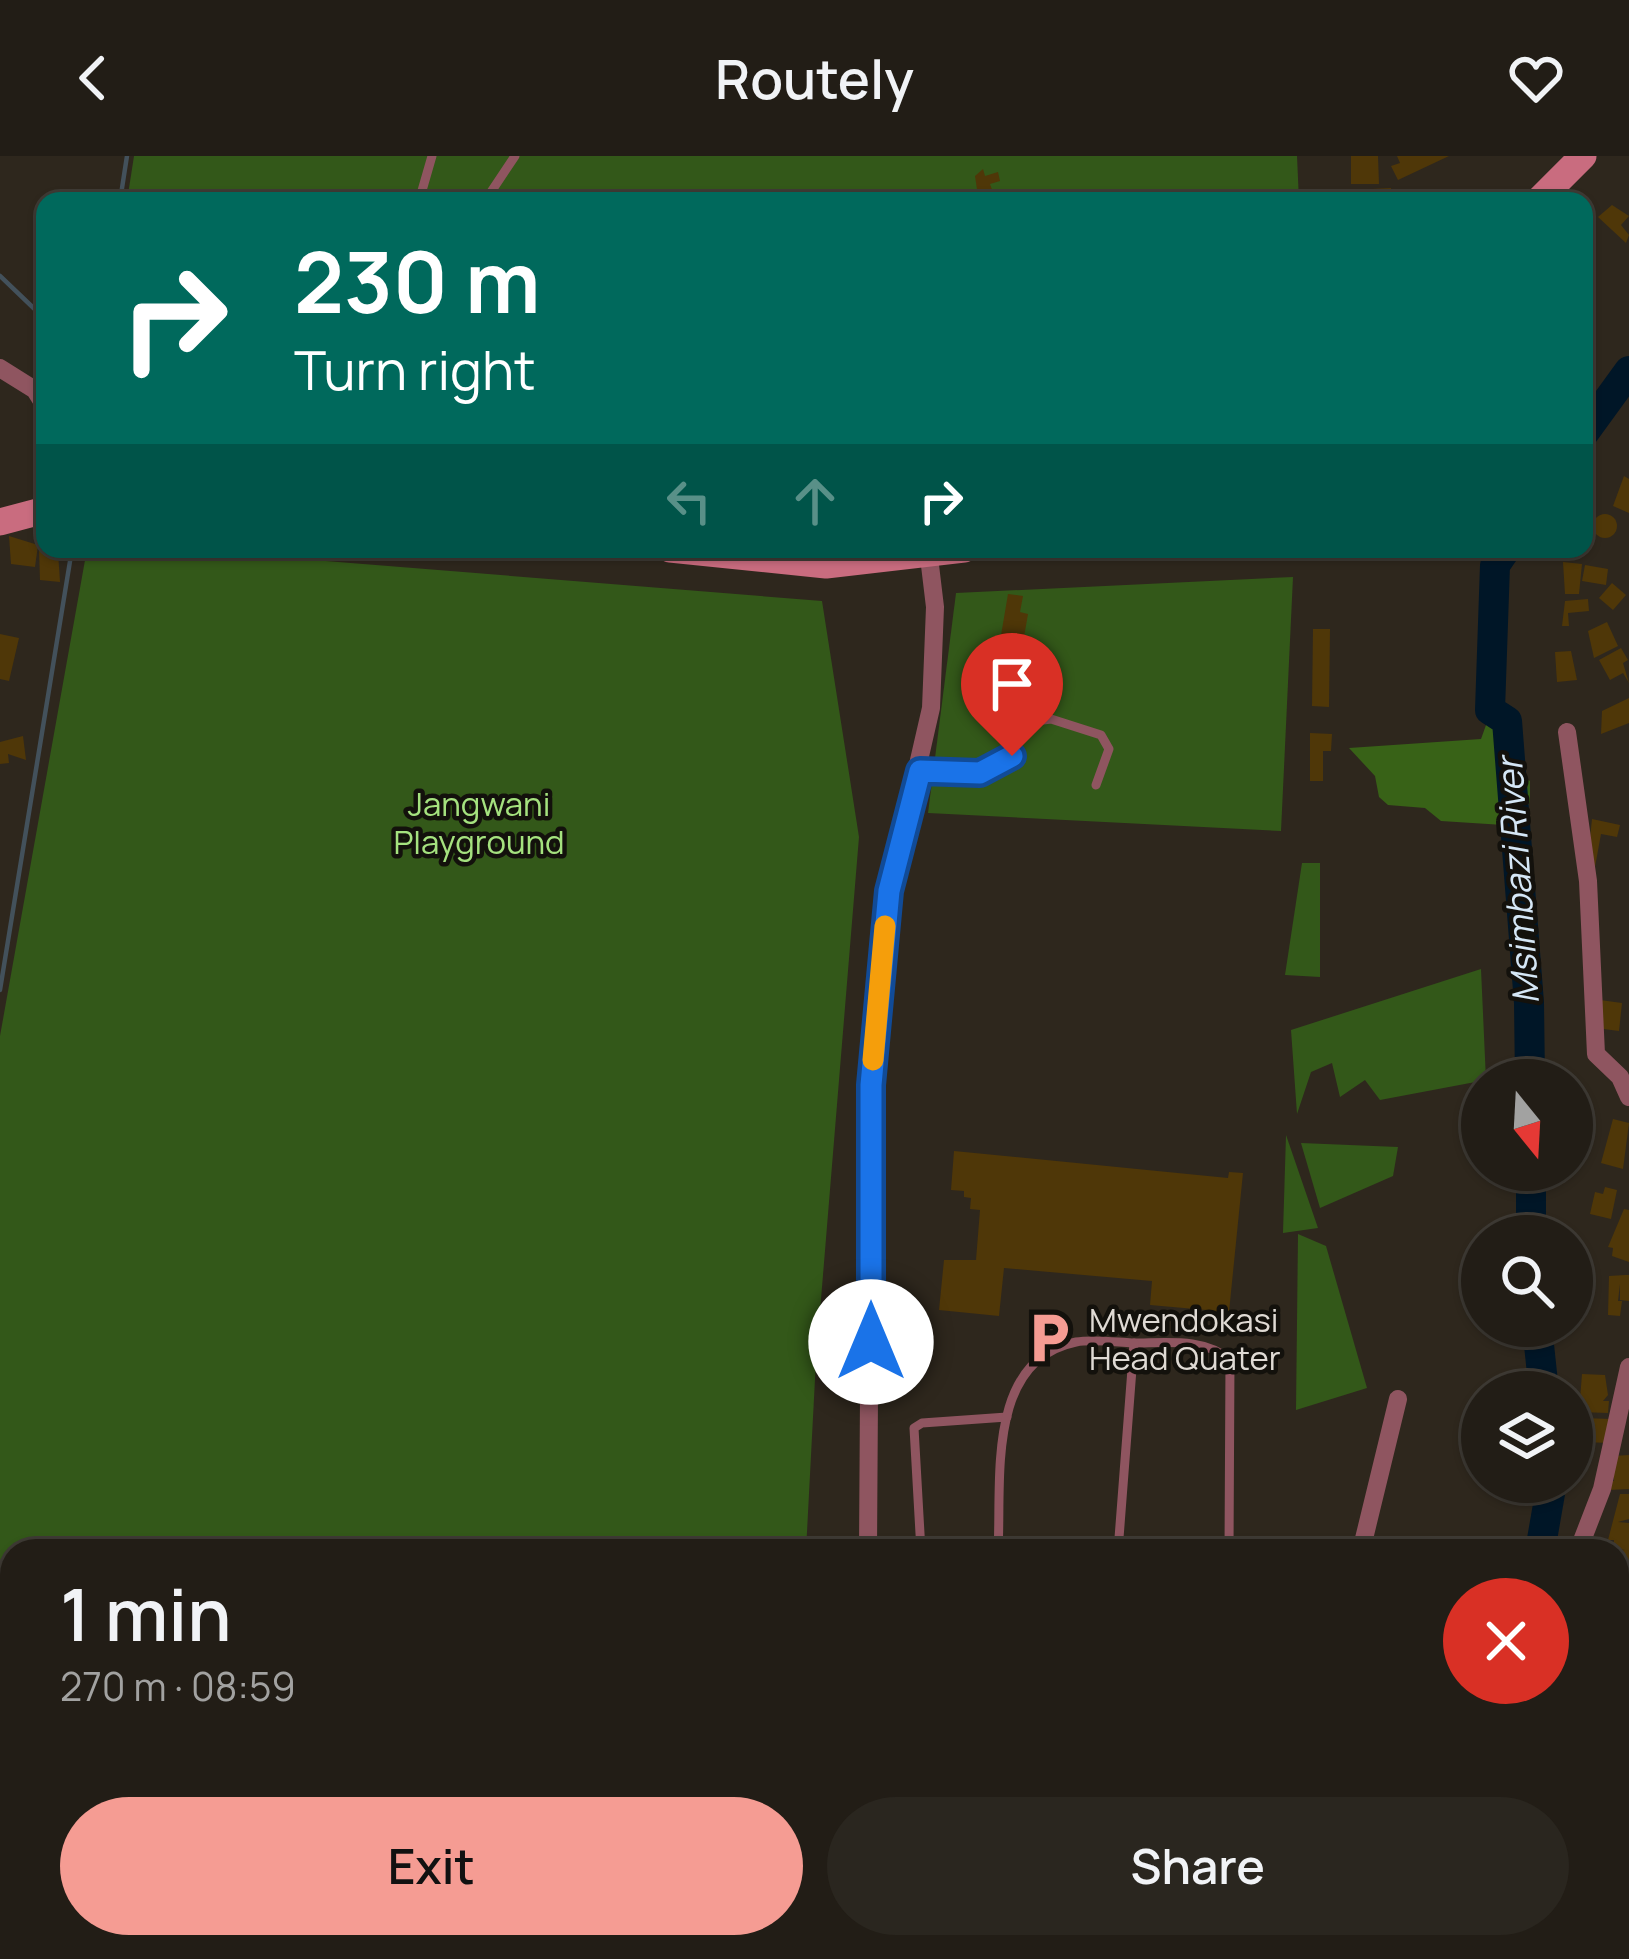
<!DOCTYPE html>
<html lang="en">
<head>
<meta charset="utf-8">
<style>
  body { margin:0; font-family:Manrope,sans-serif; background:#2a261f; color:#f1f3f6; height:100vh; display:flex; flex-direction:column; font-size:45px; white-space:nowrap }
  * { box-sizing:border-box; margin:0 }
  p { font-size:39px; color:#a2a2a1 }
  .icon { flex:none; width:66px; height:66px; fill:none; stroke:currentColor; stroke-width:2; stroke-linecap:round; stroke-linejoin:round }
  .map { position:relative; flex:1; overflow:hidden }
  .side { position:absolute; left:0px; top:1383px; width:1629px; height:420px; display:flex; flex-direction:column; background:#221d16; border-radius:36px 36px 0 0; box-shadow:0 3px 9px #0004,0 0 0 3px #3f3b35 }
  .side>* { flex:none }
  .top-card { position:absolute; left:36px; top:36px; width:1557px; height:366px; border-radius:24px; box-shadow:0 3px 9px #0004,0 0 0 3px #3f3b35; background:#00695c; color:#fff; overflow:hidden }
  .needle { width:78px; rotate:162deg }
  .buttons { position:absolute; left:1461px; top:903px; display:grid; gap:24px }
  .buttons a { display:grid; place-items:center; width:132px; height:132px; border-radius:50%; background:#221d16; box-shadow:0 3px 9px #0004,0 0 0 3px #3f3b35; font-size:60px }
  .pin { position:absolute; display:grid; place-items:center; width:102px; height:102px; color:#fff; margin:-123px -51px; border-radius:50% 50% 50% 0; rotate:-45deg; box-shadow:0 0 12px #0007 }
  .pin .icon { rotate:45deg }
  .me { position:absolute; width:132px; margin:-66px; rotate:0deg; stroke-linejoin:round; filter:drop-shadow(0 0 9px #0008) }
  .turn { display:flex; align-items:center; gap:42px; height:252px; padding:0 60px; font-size:54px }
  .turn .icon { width:156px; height:156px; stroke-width:2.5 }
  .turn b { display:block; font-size:84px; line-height:102px }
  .lanes { display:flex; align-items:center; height:114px; padding:0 60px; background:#0003; justify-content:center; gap:60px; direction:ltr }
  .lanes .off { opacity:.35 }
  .round { display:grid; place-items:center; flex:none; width:126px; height:126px; border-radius:63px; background:#2a261f }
  .head { display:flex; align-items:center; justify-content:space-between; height:204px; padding:0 60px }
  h1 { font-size:72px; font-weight:600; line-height:90px }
  .cta { display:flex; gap:24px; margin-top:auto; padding:24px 60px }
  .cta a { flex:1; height:138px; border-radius:72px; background:#f59c93; color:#111; font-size:48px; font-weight:600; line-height:138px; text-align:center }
  .cta a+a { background:#2a261f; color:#f1f3f6 }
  header { display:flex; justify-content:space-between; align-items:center; height:156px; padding:0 60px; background:#221d16; font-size:54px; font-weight:600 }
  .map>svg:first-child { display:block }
  .green { fill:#335819 }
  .forest { fill:#386217 }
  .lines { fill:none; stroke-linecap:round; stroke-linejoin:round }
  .stream { stroke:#43515b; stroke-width:4.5 }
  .river { stroke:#001627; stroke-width:30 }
  .building { fill:#4f3708 }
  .path { stroke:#777168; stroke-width:3; stroke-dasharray:9 6; stroke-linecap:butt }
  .lane { stroke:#8f5560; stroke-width:9 }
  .street { stroke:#8f5560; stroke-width:18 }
  .secondary { stroke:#c96c7f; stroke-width:27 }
  .highway { stroke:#fda6b5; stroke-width:33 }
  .route-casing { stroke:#114b97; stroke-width:30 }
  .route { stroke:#1a73e8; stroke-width:21 }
  .slow { stroke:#f59e0b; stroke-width:21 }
  .labels { text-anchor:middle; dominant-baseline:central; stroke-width:9; stroke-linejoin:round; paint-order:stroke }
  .park-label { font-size:33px; fill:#a5e27f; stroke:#13110c }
  .poi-label { font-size:33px; fill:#dfdad4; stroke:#13110c; text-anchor:start }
  .water-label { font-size:36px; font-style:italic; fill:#d5e7f6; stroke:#13110c }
</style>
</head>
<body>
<header><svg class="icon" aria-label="back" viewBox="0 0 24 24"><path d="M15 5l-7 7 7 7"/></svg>Routely<svg class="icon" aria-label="heart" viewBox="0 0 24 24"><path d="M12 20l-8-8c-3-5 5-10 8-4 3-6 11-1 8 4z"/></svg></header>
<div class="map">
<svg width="1629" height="1803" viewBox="0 0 1629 1803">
  <rect width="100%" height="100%" fill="#2e271d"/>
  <g class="green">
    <path d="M134,0H1297L1299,45H127Z"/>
    <path d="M87,393H178L822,445L859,681L816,1204L806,1395H12V1585L0,1582V880Z"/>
    <path d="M1293,421L1281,675L928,657L956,437Z"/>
    <path d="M1302,707H1320V821L1285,819Z"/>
    <path d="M1481,813L1486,924L1380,944L1365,924L1340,941L1332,907L1311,916L1297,958L1291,874Z"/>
    <path d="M1286,979L1318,1072L1283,1077Z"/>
    <path d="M1301,987L1398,991L1393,1020L1320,1052Z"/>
    <path d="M1298,1078L1326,1090L1367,1232L1296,1254Z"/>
    <path d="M12,1783V1791H1390L1387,1803H0V1784Z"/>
  </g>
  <path class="forest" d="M1490,558L1501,567L1502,604L1530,625V645L1519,670L1441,665L1425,652L1388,649L1379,641L1375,620L1349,592L1481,583Z"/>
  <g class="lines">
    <g class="stream">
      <path d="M120,45L127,0"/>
      <path d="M0,120L45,163"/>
      <path d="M0,834L72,393"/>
      <path d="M1605,1791L1629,1792"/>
    </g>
    <g class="river">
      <path d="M1584,277L1629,215"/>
      <path d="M1506,393L1495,409L1490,554L1507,565L1529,847L1530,924"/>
      <path d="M1531,1014V1080"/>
      <path d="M1537,1170L1544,1236"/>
      <path d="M1540,1395L1552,1326"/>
      <path d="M1401,1803L1402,1791"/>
    </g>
  </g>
  <g class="building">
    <path d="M1351,0H1378L1379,28H1351Z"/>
    <path d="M1397,0H1449L1398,24L1391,10L1400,7Z"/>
    <path d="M983,13L985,20L998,16L1000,25L990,28L996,45H964L978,40L975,20Z"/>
    <path d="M1391,32L1392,45H1354L1353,34Z"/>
    <path d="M1612,49L1629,60L1621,69L1629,79L1626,87L1598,61Z"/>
    <path d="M1624,320L1629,323V357L1613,350Z"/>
    <circle cx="1605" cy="370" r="12"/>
    <path d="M9,380L38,389L35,411L11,408Z"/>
    <path d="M39,393L58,395L60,426L40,424Z"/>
    <path d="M1563,406L1582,408L1579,438H1565Z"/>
    <path d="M1585,409L1608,413L1606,429L1582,425Z"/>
    <path d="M1612,427L1626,439L1613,454L1599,442Z"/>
    <path d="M1008,438L1023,440L1020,456L1028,458L1024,481L1016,480L1011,505L997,503Z"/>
    <path d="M1588,443L1589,455L1568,457L1569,470H1562L1565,445Z"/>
    <path d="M1607,466L1618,490L1594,502L1588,475Z"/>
    <path d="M1313,473H1330L1329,551L1312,550Z"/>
    <path d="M0,478L19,482L9,525L0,523Z"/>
    <path d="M1621,492L1628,504L1623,507L1629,527L1623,517L1610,524L1599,504Z"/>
    <path d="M1571,495L1577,524L1557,526L1555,496Z"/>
    <path d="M1629,542V567L1601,578L1602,555Z"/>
    <path d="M1310,577L1332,578L1331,595H1323V625H1310Z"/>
    <path d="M23,580L26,604L8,598L9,607L0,608V586Z"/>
    <path d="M1592,663L1620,669L1617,681L1601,678L1595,711L1587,710Z"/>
    <path d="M1600,844L1622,847L1619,875L1596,872Z"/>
    <path d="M1613,963L1629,967L1623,1013L1601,1007Z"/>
    <path d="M954,995L1228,1022L1229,1016L1243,1017L1229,1156L1150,1149L1152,1125L1004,1112L999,1160L939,1154L944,1104H976L980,1054L970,1053L971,1042L964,1041V1035L951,1034Z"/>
    <path d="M1605,1031L1617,1034L1611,1063L1590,1058L1595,1036L1603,1038Z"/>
    <path d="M1624,1053L1629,1054V1106L1612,1100L1613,1092L1608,1091Z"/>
    <path d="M1625,1119H1629V1145L1620,1144V1128L1618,1145H1622L1620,1160L1608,1159L1609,1120Z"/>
    <path d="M1582,1218L1605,1219L1608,1239L1603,1245H1609L1608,1257L1579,1256Z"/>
    <path d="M1582,1262L1611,1263L1610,1287L1581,1286Z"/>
    <path d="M1629,1299V1333L1608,1334V1325H1614L1613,1300Z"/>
    <path d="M1620,1338H1629V1363L1618,1366L1629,1367V1406L1617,1404V1395L1625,1394L1613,1392L1614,1384H1608Z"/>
    <rect x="1617" y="1411" width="12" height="35"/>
    <path d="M1617,1591H1629L1623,1634H1617Z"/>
    <path d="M1624,1632H1629V1671L1617,1672V1636Z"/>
  </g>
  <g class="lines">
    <g class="path">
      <path d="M1617,1786H1629"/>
      <path d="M910,1803L916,1791"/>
      <path d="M1368,1803L1369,1791"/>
    </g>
    <g class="lane">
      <path d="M419,45L432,0"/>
      <path d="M485,45L515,0"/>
      <path d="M920,615C975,617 1005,629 1020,567L1051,563L1101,579L1109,593L1096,629"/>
      <path d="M921,1395L914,1272L922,1267L1007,1261"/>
      <path d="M998,1395C1002,1326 985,1204 1076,1186C1093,1183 1114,1186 1132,1187C1165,1187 1204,1181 1230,1204L1229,1395"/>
      <path d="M1118,1395L1134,1187"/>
    </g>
    <g class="street">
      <path d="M0,212L35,234L45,250"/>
      <path d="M1567,576L1588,725L1596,898L1620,921L1629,941"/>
      <path d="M868,1395L871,929L889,735L931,552L935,451L929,401"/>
      <path d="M1361,1395L1398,1243"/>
      <path d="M1578,1395L1602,1333L1629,1211"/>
    </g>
    <g class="secondary">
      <path d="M1538,45L1583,0"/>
      <path d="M0,366L45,354"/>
      <path d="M670,393L826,409L964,393"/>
    </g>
    <g class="highway">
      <path d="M0,1663H12"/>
      <path d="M0,1698H12"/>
      <path d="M1617,1705L1629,1706"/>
      <path d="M1617,1747H1629"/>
    </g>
  </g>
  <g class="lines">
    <defs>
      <path id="route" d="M871,1186V929L889,735L920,615L980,617L1012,600"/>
    </defs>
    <use href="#route" class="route-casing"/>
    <use href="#route" class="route"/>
    <path class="slow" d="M873,904L885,770"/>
  </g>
  <defs>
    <symbol id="parking-bare" viewBox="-9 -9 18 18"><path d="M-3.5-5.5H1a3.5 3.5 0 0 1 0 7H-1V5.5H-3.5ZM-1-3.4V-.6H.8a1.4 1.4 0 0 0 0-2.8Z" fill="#f59c93" stroke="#13110c" stroke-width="2.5" paint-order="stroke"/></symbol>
  </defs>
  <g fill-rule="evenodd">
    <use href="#parking-bare" x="1011" y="1144" width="76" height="76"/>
  </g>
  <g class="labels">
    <g class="park-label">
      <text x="479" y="647">Jangwani<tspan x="479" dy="38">Playground</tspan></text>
    </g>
    <g class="poi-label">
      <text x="1089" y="1163">Mwendokasi<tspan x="1089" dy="38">Head Quater</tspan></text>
    </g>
    <g class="water-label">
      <text transform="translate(1517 725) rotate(-94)">Msimbazi River</text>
    </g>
  </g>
</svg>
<div class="buttons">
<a><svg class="needle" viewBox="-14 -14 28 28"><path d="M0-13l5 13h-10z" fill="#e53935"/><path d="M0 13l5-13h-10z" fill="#a2a2a1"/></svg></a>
<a><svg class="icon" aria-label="search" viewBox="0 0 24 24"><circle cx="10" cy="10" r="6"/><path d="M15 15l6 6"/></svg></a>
<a><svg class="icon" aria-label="layers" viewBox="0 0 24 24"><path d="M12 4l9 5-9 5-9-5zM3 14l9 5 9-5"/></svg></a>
</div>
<div class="pin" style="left:1012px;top:600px;background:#d93025"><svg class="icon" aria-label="arrive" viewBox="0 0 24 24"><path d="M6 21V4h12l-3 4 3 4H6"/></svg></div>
<svg class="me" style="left:871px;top:1186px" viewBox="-20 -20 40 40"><circle r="19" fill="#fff"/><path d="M0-13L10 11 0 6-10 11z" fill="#1a73e8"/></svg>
<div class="top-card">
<div class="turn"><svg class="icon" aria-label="right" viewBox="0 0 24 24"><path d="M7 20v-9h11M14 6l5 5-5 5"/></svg><div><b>230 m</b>Turn right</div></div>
<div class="lanes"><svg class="icon off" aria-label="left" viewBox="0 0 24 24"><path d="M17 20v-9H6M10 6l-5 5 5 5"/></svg><svg class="icon off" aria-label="ahead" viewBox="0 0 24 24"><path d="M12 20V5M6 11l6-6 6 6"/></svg><svg class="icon" aria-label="right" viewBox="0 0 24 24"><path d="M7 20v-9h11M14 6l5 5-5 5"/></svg></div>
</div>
<section class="side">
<div class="head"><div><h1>1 min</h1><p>270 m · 08:59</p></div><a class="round" style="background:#d93025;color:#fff"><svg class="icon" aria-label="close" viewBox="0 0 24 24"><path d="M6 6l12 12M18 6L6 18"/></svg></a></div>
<div class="cta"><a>Exit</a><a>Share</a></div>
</section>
</div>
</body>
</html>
